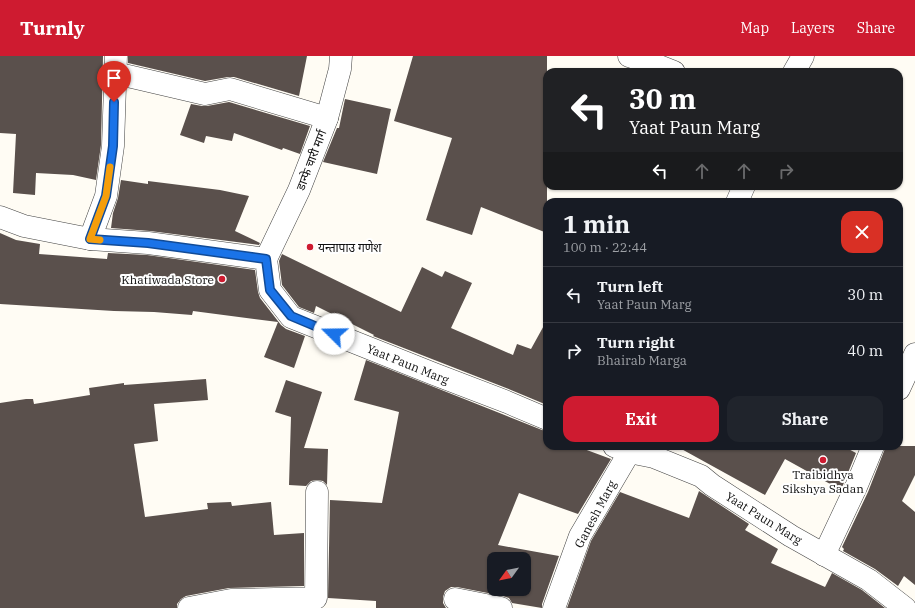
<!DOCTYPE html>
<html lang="en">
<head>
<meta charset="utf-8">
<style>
  body { margin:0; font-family:"IBM Plex Serif","Noto Sans Devanagari",serif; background:#20242c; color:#f1f3f6; height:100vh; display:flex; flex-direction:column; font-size:15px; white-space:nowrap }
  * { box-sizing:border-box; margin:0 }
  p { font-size:13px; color:#9ea1a6 }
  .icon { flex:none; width:22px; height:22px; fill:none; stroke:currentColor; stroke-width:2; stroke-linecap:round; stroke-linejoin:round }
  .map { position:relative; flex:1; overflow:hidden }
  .side { position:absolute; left:543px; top:142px; width:360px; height:252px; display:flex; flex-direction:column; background:#171b24; border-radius:12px; box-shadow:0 1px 3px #0004 }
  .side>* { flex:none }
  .banner { position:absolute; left:543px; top:12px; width:360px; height:122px; border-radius:12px; box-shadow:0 1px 3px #0004; background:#202124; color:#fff; overflow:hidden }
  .needle { width:26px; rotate:237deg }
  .controls { position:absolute; left:487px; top:496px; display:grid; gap:8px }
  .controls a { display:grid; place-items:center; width:44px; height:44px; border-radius:8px; background:#171b24; box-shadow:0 1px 3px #0004; font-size:20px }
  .pin { position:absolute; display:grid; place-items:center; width:34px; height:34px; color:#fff; margin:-41px -17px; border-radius:50% 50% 50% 0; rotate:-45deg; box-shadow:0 0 4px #0007 }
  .pin .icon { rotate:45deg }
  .me { position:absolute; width:44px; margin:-22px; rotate:292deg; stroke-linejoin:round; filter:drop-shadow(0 0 3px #0008) }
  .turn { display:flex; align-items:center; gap:14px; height:84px; padding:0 20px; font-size:18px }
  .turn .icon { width:52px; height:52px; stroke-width:2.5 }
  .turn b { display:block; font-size:28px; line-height:34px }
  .lanes { display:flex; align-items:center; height:38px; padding:0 20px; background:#0003; justify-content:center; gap:20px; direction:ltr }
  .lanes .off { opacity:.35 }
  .round { display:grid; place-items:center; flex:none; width:42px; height:42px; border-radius:12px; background:#20242c }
  .headline { display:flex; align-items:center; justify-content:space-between; height:68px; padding:0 20px }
  h1 { font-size:24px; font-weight:700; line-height:30px }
  .button { display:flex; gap:8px; margin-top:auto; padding:8px 20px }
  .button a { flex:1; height:46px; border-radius:12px; background:#ce1b30; color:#fff; font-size:16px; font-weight:700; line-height:46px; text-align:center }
  .button a+a { background:#20242c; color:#f1f3f6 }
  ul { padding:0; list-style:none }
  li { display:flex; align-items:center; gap:12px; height:56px; padding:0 20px; border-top:1px solid #363941 }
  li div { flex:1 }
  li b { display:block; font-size:15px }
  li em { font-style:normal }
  header { display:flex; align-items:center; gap:24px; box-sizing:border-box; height:56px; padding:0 20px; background:#ce1b30; color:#fff }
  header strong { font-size:19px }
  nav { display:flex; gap:22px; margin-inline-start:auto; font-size:14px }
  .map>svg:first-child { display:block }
  .building { fill:#5a504c; fill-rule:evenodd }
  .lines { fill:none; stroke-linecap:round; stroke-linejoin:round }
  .minor-casing { stroke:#434343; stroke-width:23 }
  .minor { stroke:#fff; stroke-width:22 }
  .route-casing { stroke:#114b97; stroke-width:10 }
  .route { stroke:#1a73e8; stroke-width:7 }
  .slow { stroke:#f59e0b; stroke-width:7 }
  .poi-dot { fill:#ce1b30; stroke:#fff; stroke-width:1.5 }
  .labels { text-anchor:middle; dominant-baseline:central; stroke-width:4; stroke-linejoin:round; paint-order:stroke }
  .street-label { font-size:12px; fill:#101010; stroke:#fff }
  .poi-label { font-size:12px; fill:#101010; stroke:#fff; text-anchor:start }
</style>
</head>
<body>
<header>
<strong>Turnly</strong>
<nav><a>Map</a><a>Layers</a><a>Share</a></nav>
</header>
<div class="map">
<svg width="915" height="552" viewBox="0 0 915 552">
  <rect width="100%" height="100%" fill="#fffcf4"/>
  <g class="building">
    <path d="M0,0H103L101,89L96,124L73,119L36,117L35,139L13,137L16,78L0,77Z"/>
    <path d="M128,0H307L299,40L234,21H228L205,25L128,7Z"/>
    <path d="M413,0H547V177L481,151L472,179L426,164L452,82L394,65Z"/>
    <path d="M345,43L391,53L377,118L323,106L337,72H339Z"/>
    <path d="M229,46L310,70L300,98L283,92L282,94L234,77L232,85L206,80L204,87L180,79L191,48L202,50H207Z"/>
    <path d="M121,124L148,128V125L220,134L249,140L235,175L260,187L259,189L150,175L111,172L113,157L118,142Z"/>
    <path d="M0,177L16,184L40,188L39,198L107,203L108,197L147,199L255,214L258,236L260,242L281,269L286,273L305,280L294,312L264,301L278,266L193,255L192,259L154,256L114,255L0,248Z"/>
    <path d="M282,198L401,256L422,211L442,221L445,215L472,227L451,272L513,299L517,288L531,293L547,264V349L511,334L373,280L374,279L316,250L314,257L299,251L282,229L279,205Z"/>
    <path d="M366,304L502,358L542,374L547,375V390H576L611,403L578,458L519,437L498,489L559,500L542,548V552L512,547L509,542L503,540L457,531H451L445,535L443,541V547L446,552H376V545L328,542L330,444L382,447L399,356L354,344ZM494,503H524V533H494Z"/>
    <path d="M206,323L208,344L154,348L158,385L134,388L145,461L208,453L207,447L231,446L232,450L271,446L274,479L304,477V530L229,532L186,540L181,543L177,548V552H0V347L26,343H33L34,348L90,339L89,332L124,327V329Z"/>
    <path d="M286,324L322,336L304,392L328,393L327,429L323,425L317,424L311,425L306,430L289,429L291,361L275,356Z"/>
    <path d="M676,390H843L856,397L841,434L785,403L765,439Z"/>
    <path d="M886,390H915V419L902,445L915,456V529L904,520L898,530L875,513L843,495L844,493L842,491L868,436Z"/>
    <path d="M699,435L749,468L745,474L778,493L771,507L825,531L832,517L862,534L885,552H567L591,485L620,436L689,462Z"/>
  </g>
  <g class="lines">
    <defs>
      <g id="minor">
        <path d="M629,0L654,8L674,16"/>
        <path d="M794,16L803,0"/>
        <path d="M115,17L205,38L230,33L327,62"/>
        <path d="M737,146L744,130"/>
        <path d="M0,161L24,170L90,183L148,187L266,203L270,234L291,261L434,318L507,346L547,363"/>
        <path d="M90,183L106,140L113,90L116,0"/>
        <path d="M266,203L299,134L327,62L340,13L341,0"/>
        <path d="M899,333L915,298"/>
        <path d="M614,390L629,396L654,401L701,420L712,429L791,480L869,524L905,552"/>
        <path d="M824,499L856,431L873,390"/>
        <path d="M455,543L501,552"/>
        <path d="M189,552L231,544L316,542L317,436"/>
        <path d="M554,552L580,480L633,390"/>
      </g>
    </defs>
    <use href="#minor" class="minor-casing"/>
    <use href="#minor" class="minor"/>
  </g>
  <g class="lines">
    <defs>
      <path id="route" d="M114,46L113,90L106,140L90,183L148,187L266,203L270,234L291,260L334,278"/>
    </defs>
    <use href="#route" class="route-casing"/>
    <use href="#route" class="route"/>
    <path class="slow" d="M100,184L90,183L106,140L110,111"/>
  </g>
  <g class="poi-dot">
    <circle cx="310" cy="191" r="4"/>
    <circle cx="222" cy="223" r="4"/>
    <circle cx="823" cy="404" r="4"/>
  </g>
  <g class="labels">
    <g class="street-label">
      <text transform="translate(311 104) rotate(-69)">डान्फे चारी मार्ग</text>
      <text transform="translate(408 308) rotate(22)">Yaat Paun Marg</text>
      <text transform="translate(595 458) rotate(-62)">Ganesh Marg</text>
      <text transform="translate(764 462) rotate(32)">Yaat Paun Marg</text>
    </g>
    <g class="poi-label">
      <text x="318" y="191">यन्तापाउ गणेश</text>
      <text x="214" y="223" text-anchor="end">Khatiwada Store</text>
      <text x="823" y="418" text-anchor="middle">Traibidhya<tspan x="823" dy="14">Sikshya Sadan</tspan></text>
    </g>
  </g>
</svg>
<div class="controls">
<a><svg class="needle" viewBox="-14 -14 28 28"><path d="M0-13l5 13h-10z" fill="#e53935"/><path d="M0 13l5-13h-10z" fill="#9ea1a6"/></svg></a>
</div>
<div class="pin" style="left:114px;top:46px;background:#d93025"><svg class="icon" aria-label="arrive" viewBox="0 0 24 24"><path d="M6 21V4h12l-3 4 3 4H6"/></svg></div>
<svg class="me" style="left:334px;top:278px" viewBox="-20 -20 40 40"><circle r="19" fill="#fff"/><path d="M0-13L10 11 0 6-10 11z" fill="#1a73e8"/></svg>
<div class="banner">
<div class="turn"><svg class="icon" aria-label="left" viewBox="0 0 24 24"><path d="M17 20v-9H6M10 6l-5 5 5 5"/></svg><div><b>30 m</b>Yaat Paun Marg</div></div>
<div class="lanes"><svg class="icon" aria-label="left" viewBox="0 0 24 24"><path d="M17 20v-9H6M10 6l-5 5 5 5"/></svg><svg class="icon off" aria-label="ahead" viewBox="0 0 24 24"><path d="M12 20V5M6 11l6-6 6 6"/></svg><svg class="icon off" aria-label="ahead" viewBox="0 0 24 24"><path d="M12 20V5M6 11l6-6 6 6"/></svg><svg class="icon off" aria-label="right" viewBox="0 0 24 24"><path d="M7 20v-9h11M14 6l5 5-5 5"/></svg></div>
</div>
<section class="side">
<div class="headline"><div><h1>1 min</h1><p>100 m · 22:44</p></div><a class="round" style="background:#d93025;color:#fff"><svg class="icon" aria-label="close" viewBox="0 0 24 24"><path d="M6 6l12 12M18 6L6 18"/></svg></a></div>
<ul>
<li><svg class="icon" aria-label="left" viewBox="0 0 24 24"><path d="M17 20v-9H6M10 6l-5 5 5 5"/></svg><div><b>Turn left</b><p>Yaat Paun Marg</p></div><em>30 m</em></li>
<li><svg class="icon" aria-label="right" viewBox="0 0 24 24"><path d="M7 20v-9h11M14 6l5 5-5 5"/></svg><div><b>Turn right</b><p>Bhairab Marga</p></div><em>40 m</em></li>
</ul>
<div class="button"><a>Exit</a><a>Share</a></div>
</section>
</div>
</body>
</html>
